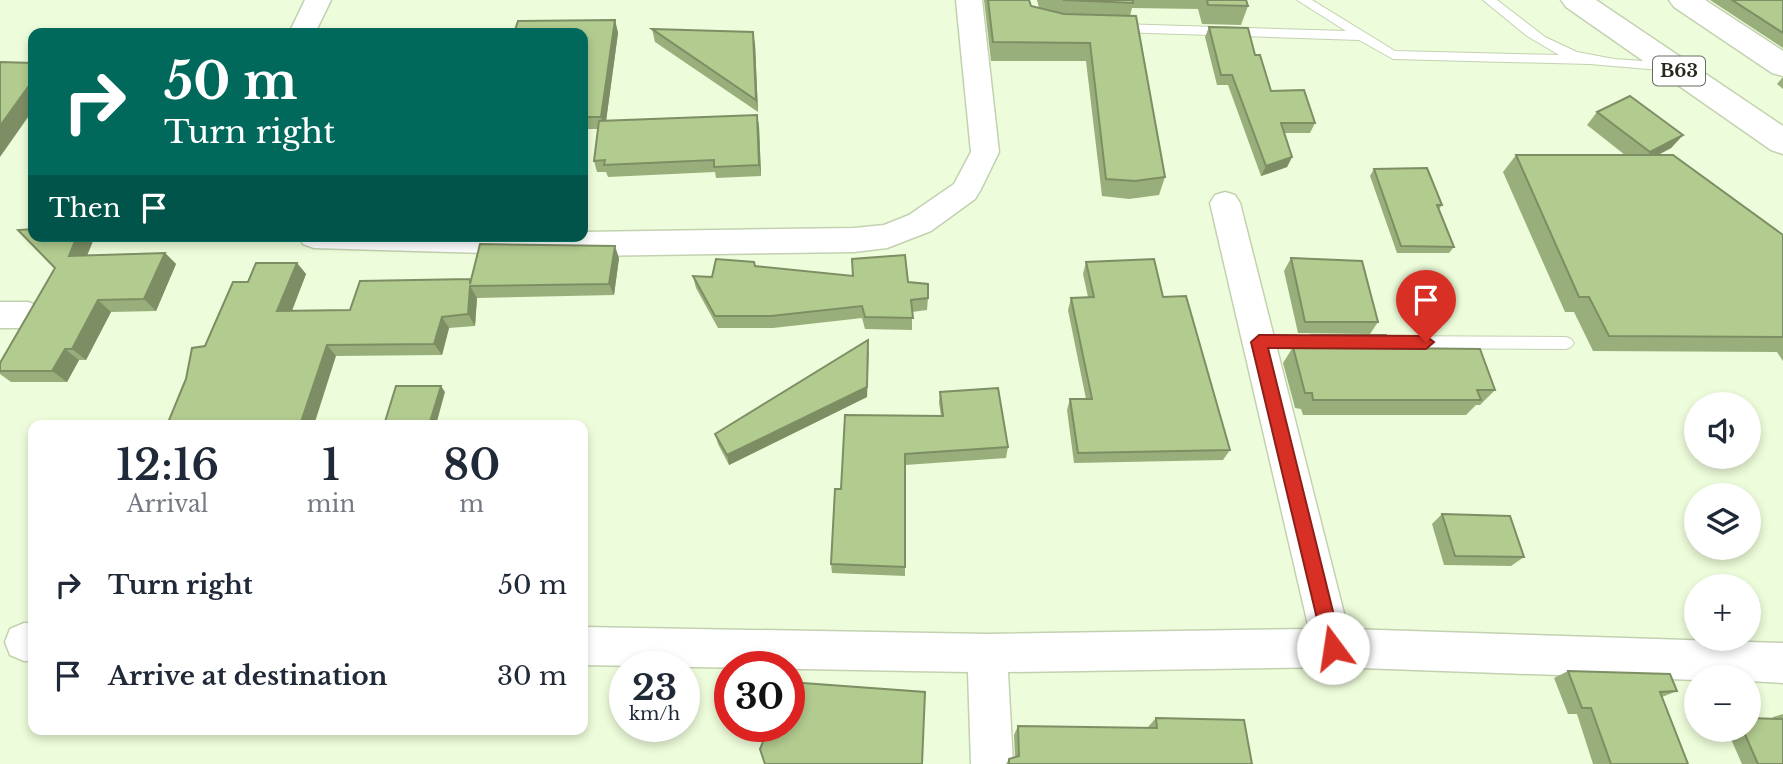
<!DOCTYPE html>
<html lang="en">
<head>
<meta charset="utf-8">
<style>
  body { margin:0; font-family:"Libre Baskerville",serif; background:#f6f6f7; color:#1f2937; height:100vh; display:flex; flex-direction:column; font-size:26px; white-space:nowrap }
  * { box-sizing:border-box; margin:0 }
  p { font-size:23px; color:#747a83 }
  .icon { flex:none; width:38px; height:38px; fill:none; stroke:currentColor; stroke-width:2; stroke-linecap:round; stroke-linejoin:round }
  .map { position:relative; flex:1; overflow:hidden }
  .side { position:absolute; left:28px; top:420px; width:560px; height:315px; display:flex; flex-direction:column; background:#fff; border-radius:14px; box-shadow:0 4px 10px #0003 }
  .side>* { flex:none }
  .guide { position:absolute; left:28px; top:28px; width:560px; height:214px; border-radius:14px; box-shadow:0 4px 10px #0003; background:#00695c; color:#fff; overflow:hidden }
  .fabs { position:absolute; left:1684px; top:392px; display:grid; gap:14px }
  .fabs a { display:grid; place-items:center; width:77px; height:77px; border-radius:50%; background:#fff; box-shadow:0 4px 10px #0003; font-size:35px }
  .speed { position:absolute; left:609px; top:651px; display:flex; gap:14px; font-size:35px; font-weight:700; text-align:center }
  .speed>* { display:grid; place-content:center; width:91px; height:91px; border-radius:50%; background:#fff; box-shadow:0 4px 10px #0003; line-height:1 }
  .speed small { font-size:18px; font-weight:400 }
  .speed .limit { border:10px solid #d22; background:#fff; color:#111 }
  .pin { position:absolute; display:grid; place-items:center; width:60px; height:60px; color:#fff; margin:-72px -30px; border-radius:50% 50% 50% 0; rotate:-45deg; box-shadow:0 0 7px #0007 }
  .pin .icon { rotate:45deg }
  .me { position:absolute; width:77px; margin:-38px; rotate:346deg; stroke-linejoin:round; filter:drop-shadow(0 0 5px #0008) }
  .turn { display:flex; align-items:center; gap:24px; height:147px; padding:0 21px; font-size:32px }
  .turn .icon { width:91px; height:91px; stroke-width:2.5 }
  .turn b { display:block; font-size:49px; line-height:60px }
  .then { display:flex; align-items:center; height:66px; padding:0 21px; background:#0003; gap:14px; font-size:26px }
  .eta { display:flex; justify-content:space-evenly; align-items:center; height:119px; text-align:center }
  .eta b { font-size:42px; font-weight:600; line-height:49px }
  ul { padding:0; list-style:none }
  li { display:flex; align-items:center; gap:21px; height:91px; padding:0 21px }
  li div { flex:1 }
  li b { display:block; font-size:26px }
  li em { font-style:normal }
  .map>svg:first-child { display:block }
  .lines { fill:none; stroke-linecap:round; stroke-linejoin:round }
  .service-casing { stroke:#c3d1b0; stroke-width:2 }
  .minor-casing { stroke:#c3d1b0; stroke-width:3 }
  .trunk-casing { stroke:#c3d1b0; stroke-width:3 }
  .service { fill:#fff; fill-rule:evenodd }
  .minor { fill:#fff; fill-rule:evenodd }
  .trunk { fill:#fff; fill-rule:evenodd }
  .wall { fill:#99af7b }
  .shaded-wall { fill:#7d8e64 }
  .building { fill:#b2cb8f; stroke:#7d8e64; stroke-width:2 }
  .route { fill:#d93025; stroke:#8d1f18; stroke-width:2 }
  .labels { text-anchor:middle; dominant-baseline:central; stroke-width:7; stroke-linejoin:round; paint-order:stroke }
  .shield { fill:#fff; stroke:#666a61; stroke-width:2 }
  .shield-label { font-size:18px; font-weight:bold; fill:#252a1d }
</style>
</head>
<body>
<div class="map">
<svg width="1783" height="764" viewBox="0 0 1783 764">
  <rect width="100%" height="100%" fill="#edfcda"/>
  <g class="lines">
    <defs>
      <g id="service">
        <path d="M1297,0H1312L1395,51L1559,55L1527,36L1483,0H1497L1545,37L1577,52L1614,59L1671,63L1677,67L1671,71L1590,64L1393,59L1359,40L1119,32L1113,28L1119,24L1346,31Z"/>
        <path d="M1259,336H1329L1334,338L1337,342L1334,346L1329,348H1259L1254,346L1251,342L1254,338Z"/>
        <path d="M1369,336L1566,337L1571,339L1574,343L1571,347L1566,349L1369,348L1364,346L1361,342L1364,338Z"/>
      </g>
      <g id="minor">
        <path d="M305,0H331L315,33H289Z"/>
        <path d="M956,0H982L999,152L980,191L975,199L931,231L887,248L854,252L584,256L314,248L303,244L299,236H583V232L854,228L884,225L909,215L954,184L971,152Z"/>
        <path d="M1225,192L1235,195L1240,203L1348,629L1783,643V683L1748,681V677H1696V680L1333,667L1008,672L1013,764H971L968,672L583,665V627L987,634L1309,629L1210,203L1215,195Z"/>
        <path d="M0,302H28L39,306L44,315L39,324L28,328H0Z"/>
        <path d="M24,623H33V661H24L10,655L5,642L10,629Z"/>
      </g>
      <g id="trunk">
        <path d="M1561,0H1596L1783,126V154L1771,150L1566,7Z"/>
        <path d="M1669,0H1705L1783,51V76L1772,73L1674,7Z"/>
      </g>
    </defs>
    <use href="#service" class="service-casing"/>
    <use href="#minor" class="minor-casing"/>
    <use href="#trunk" class="trunk-casing"/>
    <use href="#service" class="service"/>
    <use href="#minor" class="minor"/>
    <use href="#trunk" class="trunk"/>
  </g>
  <g class="wall">
    <path d="M984,0H1029L1031,6L1039,8L1037,0H1246L1248,6L1241,25L1202,24L1198,9L1132,8L1130,16L1165,177L1159,195L1129,199L1102,196L1086,61H991Z"/>
    <path d="M1710,0H1783V48Z"/>
    <path d="M615,20L618,33L606,121L757,115L759,126L761,176L716,178L715,172L608,177L606,172H597L594,161L598,129H583V33Z"/>
    <path d="M1209,27L1255,55L1271,91L1315,123L1310,133H1284L1292,157L1287,167L1261,176L1228,85H1217L1205,37Z"/>
    <path d="M652,29L755,44L758,112L655,42Z"/>
    <path d="M1783,77V89L1777,84Z"/>
    <path d="M1597,112L1683,135L1671,148L1658,155L1783,235V361L1777,352L1593,351L1574,312H1565L1503,172L1516,155H1625L1587,125Z"/>
    <path d="M1374,169L1442,205L1439,209L1454,247L1449,253H1397L1370,176Z"/>
    <path d="M33,236H95L87,255L165,253L176,264L156,311L111,312L86,360H79L67,382H11L0,374V371L55,268Z"/>
    <path d="M619,258L614,295L477,298L475,326L449,328L442,355L336,356L205,346L248,282L297,263L306,274L292,311L350,310L470,279Z"/>
    <path d="M1291,258L1378,322L1370,334L1298,333L1284,271Z"/>
    <path d="M1086,262L1163,297L1230,450L1223,460L1074,463L1067,410L1070,399H1086L1068,310L1071,298L1088,297L1083,274Z"/>
    <path d="M755,266L908,282L928,298L927,310L912,312V330L865,329L862,318L773,328H718L696,288L693,276L712,277Z"/>
    <path d="M1311,335L1390,348L1495,390L1480,405H1476L1466,415H1303L1301,409L1295,408L1283,363L1293,347H1304Z"/>
    <path d="M869,351L867,397L729,465L718,444L715,434Z"/>
    <path d="M940,392L1008,447L1006,458L905,465V576L832,573L831,564L841,489L941,416L939,403Z"/>
    <path d="M1442,514L1524,557L1511,566L1444,565L1432,524Z"/>
    <path d="M1568,671L1677,691L1662,697L1688,764H1593L1577,714H1568L1554,678Z"/>
    <path d="M1783,714V764H1742L1727,730H1748L1773,719V717Z"/>
    <path d="M1156,718L1252,764H1006L1009,759L1015,757L1014,735L1018,726L1148,728V727Z"/>
  </g>
  <g class="shaded-wall">
    <path d="M615,20L618,33L605,129L601,117Z"/>
    <path d="M753,32L755,44L758,112L756,100Z"/>
    <path d="M33,80V110L0,157V126Z"/>
    <path d="M757,115L759,126L761,176L759,165Z"/>
    <path d="M1683,135L1671,148L1639,165L1650,152Z"/>
    <path d="M1292,157L1287,167L1261,176L1266,166Z"/>
    <path d="M77,236H95L82,268L69,256Z"/>
    <path d="M615,246L619,258L614,295L609,284Z"/>
    <path d="M165,253L176,264L156,311L144,299Z"/>
    <path d="M297,263L306,274L287,323L277,311Z"/>
    <path d="M470,286L477,298L475,326L468,314Z"/>
    <path d="M98,300L111,312L86,360L72,349Z"/>
    <path d="M442,317L449,328L442,355L434,344Z"/>
    <path d="M868,340L867,397L729,465L727,455Z"/>
    <path d="M327,345L336,356L314,425H300Z"/>
    <path d="M65,349L79,360L67,382L52,371Z"/>
    <path d="M441,386L445,392L436,425H429Z"/>
  </g>
  <g class="building">
    <path d="M988,0H1029L1031,6L1064,14L1136,16L1165,177L1135,181L1106,179L1090,43L993,42Z"/>
    <path d="M1063,0H1133V3L1065,0Z"/>
    <path d="M1207,0H1246L1248,6L1208,5Z"/>
    <path d="M1732,0H1783V33Z"/>
    <path d="M615,20L601,117H583V33H514L518,21Z"/>
    <path d="M1209,27L1248,28L1255,55H1260L1271,91L1304,90L1315,123H1281L1292,157L1266,166L1232,75H1221Z"/>
    <path d="M652,29L753,32L756,100Z"/>
    <path d="M0,62L33,63V80L0,126Z"/>
    <path d="M1630,96L1683,135L1650,152L1597,112Z"/>
    <path d="M757,115L759,165L714,167V160L604,165L605,160L594,161L599,121Z"/>
    <path d="M1516,155H1673L1783,235V337L1609,336L1589,297H1579Z"/>
    <path d="M1427,168L1442,205H1437L1454,247L1401,246L1374,169Z"/>
    <path d="M33,229V236H77L69,256L165,253L144,299L98,300L72,349H65L52,371H0V363L55,268L18,230Z"/>
    <path d="M480,244L615,246L609,284L470,286L468,314L442,317L434,344L327,345L300,425H167L186,379L192,348L205,346L233,282H248L256,263H297L277,311L350,310L360,281L470,279V284Z"/>
    <path d="M905,255L908,282L928,284V298L911,300L913,318L865,317L862,306L771,316H715L693,276L712,277L716,259L754,262L755,266L853,276L852,259Z"/>
    <path d="M1291,258L1362,261L1378,322H1305Z"/>
    <path d="M1154,259L1163,297L1186,296L1230,450L1078,453L1070,399H1092L1071,298L1094,297L1086,262Z"/>
    <path d="M1311,335H1386L1390,348L1480,349L1495,390H1477L1481,400H1313L1312,393H1305L1293,347H1314Z"/>
    <path d="M868,340L867,387L727,455L715,434Z"/>
    <path d="M396,386H441L429,425H384Z"/>
    <path d="M998,388L1008,447L905,454V567L831,564L835,489H841L845,415L943,416L940,392Z"/>
    <path d="M1442,514L1510,516L1524,557L1455,556Z"/>
    <path d="M1568,671L1670,674L1677,691L1660,692L1688,764H1611L1591,708H1582Z"/>
    <path d="M789,682L925,692L922,764H765L760,749L767,732V726H789Z"/>
    <path d="M1156,718L1244,720L1252,764H1009V759L1019,756L1018,726L1157,728Z"/>
    <path d="M1748,718L1783,719V764H1758L1743,730H1748Z"/>
  </g>
  <path class="route" d="M1259,335L1426,336L1434,342L1426,349L1268,348L1342,648L1339,654L1333,657L1326,654L1324,648L1251,342Z"/>
  <g class="labels">
    <rect class="shield" x="1653" y="56.5" width="52" height="29" rx="5"/>
    <g class="shield-label">
      <text x="1679" y="71">B63</text>
    </g>
  </g>
</svg>
<div class="fabs">
<a><svg class="icon" aria-label="sound" viewBox="0 0 24 24"><path d="M4 9h4l5-4v14l-5-4H4zM17 9q2 3 0 6"/></svg></a>
<a><svg class="icon" aria-label="layers" viewBox="0 0 24 24"><path d="M12 4l9 5-9 5-9-5zM3 14l9 5 9-5"/></svg></a>
<a>+</a>
<a>−</a>
</div>
<div class="speed"><div>23<small>km/h</small></div><div class="limit">30</div></div>
<div class="pin" style="left:1426px;top:342px;background:#d93025"><svg class="icon" aria-label="arrive" viewBox="0 0 24 24"><path d="M6 21V4h12l-3 4 3 4H6"/></svg></div>
<svg class="me" style="left:1333px;top:648px" viewBox="-20 -20 40 40"><circle r="19" fill="#fff"/><path d="M0-13L10 11 0 6-10 11z" fill="#d93025"/></svg>
<div class="guide">
<div class="turn"><svg class="icon" aria-label="right" viewBox="0 0 24 24"><path d="M7 20v-9h11M14 6l5 5-5 5"/></svg><div><b>50 m</b>Turn right</div></div>
<div class="then">Then<svg class="icon" aria-label="arrive" viewBox="0 0 24 24"><path d="M6 21V4h12l-3 4 3 4H6"/></svg></div>
</div>
<section class="side">
<div class="eta">
<div><b>12:16</b><p>Arrival</p></div>
<div><b>1</b><p>min</p></div>
<div><b>80</b><p>m</p></div>
</div>
<ul>
<li><svg class="icon" aria-label="right" viewBox="0 0 24 24"><path d="M7 20v-9h11M14 6l5 5-5 5"/></svg><div><b>Turn right</b></div><em>50 m</em></li>
<li><svg class="icon" aria-label="arrive" viewBox="0 0 24 24"><path d="M6 21V4h12l-3 4 3 4H6"/></svg><div><b>Arrive at destination</b></div><em>30 m</em></li>
</ul>
</section>
</div>
</body>
</html>
